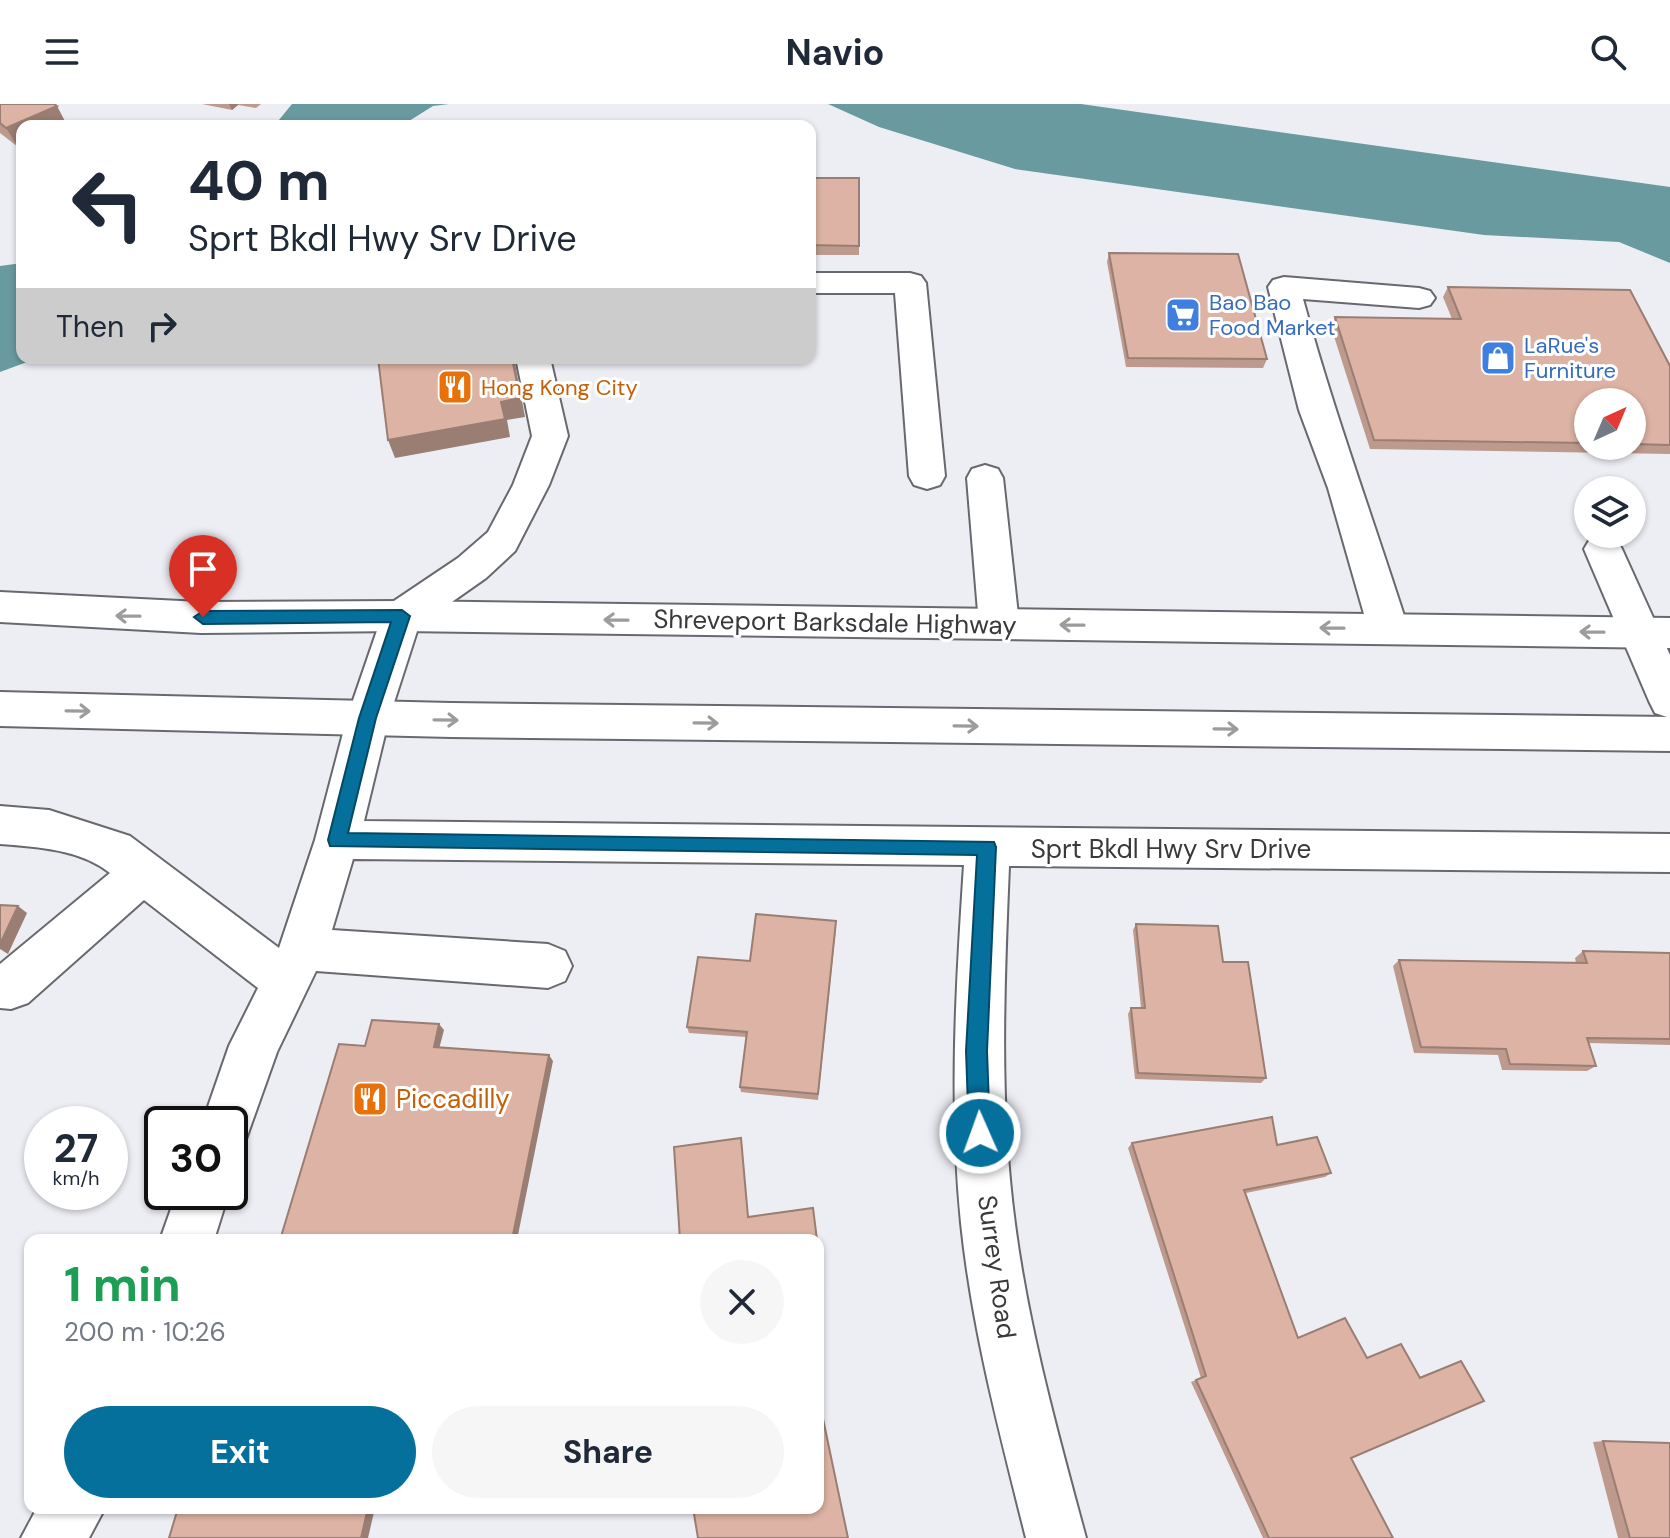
<!DOCTYPE html>
<html lang="en">
<head>
<meta charset="utf-8">
<style>
  body { margin:0; font-family:"DM Sans",sans-serif; background:#f6f6f7; color:#1f2937; height:100vh; display:flex; flex-direction:column; font-size:30px; white-space:nowrap }
  * { box-sizing:border-box; margin:0 }
  p { font-size:26px; color:#747a83 }
  .icon { flex:none; width:44px; height:44px; fill:none; stroke:currentColor; stroke-width:2; stroke-linecap:round; stroke-linejoin:round }
  .map { position:relative; flex:1; overflow:hidden }
  .side { position:absolute; left:24px; top:1130px; width:800px; height:280px; display:flex; flex-direction:column; background:#fff; border-radius:16px; box-shadow:0 2px 6px #0004 }
  .side>* { flex:none }
  .hud { position:absolute; left:16px; top:16px; width:800px; height:244px; border-radius:16px; box-shadow:0 2px 6px #0004; background:#fff; color:#1f2937; overflow:hidden }
  .needle { width:52px; rotate:44deg }
  .fabs { position:absolute; left:1574px; top:284px; display:grid; gap:16px }
  .fabs a { display:grid; place-items:center; width:72px; height:72px; border-radius:50%; background:#fff; box-shadow:0 2px 6px #0004; font-size:40px }
  .speed { position:absolute; left:24px; top:1002px; display:flex; gap:16px; font-size:40px; font-weight:700; text-align:center }
  .speed>* { display:grid; place-content:center; width:104px; height:104px; border-radius:50%; background:#fff; box-shadow:0 2px 6px #0004; line-height:1 }
  .speed small { font-size:20px; font-weight:400 }
  .speed .limit { border:4px solid #111; border-radius:12px; background:#fff; color:#111 }
  .pin { position:absolute; display:grid; place-items:center; width:68px; height:68px; color:#fff; margin:-82px -34px; border-radius:50% 50% 50% 0; rotate:-45deg; box-shadow:0 0 8px #0007 }
  .pin .icon { rotate:45deg }
  .me { position:absolute; width:88px; margin:-44px; rotate:358deg; stroke-linejoin:round; filter:drop-shadow(0 0 6px #0008) }
  .turn { display:flex; align-items:center; gap:28px; height:168px; padding:0 40px; font-size:36px }
  .turn .icon { width:104px; height:104px; stroke-width:2.5 }
  .turn b { display:block; font-size:56px; line-height:68px }
  .then { display:flex; align-items:center; height:76px; padding:0 40px; background:#0003; gap:16px; font-size:30px }
  .round { display:grid; place-items:center; flex:none; width:84px; height:84px; border-radius:42px; background:#f6f6f7 }
  .summary { display:flex; align-items:center; justify-content:space-between; height:136px; padding:0 40px }
  h1 { font-size:48px; font-weight:700; line-height:60px; color:#1e9e55 }
  .cta { display:flex; gap:16px; margin-top:auto; padding:16px 40px }
  .cta a { flex:1; height:92px; border-radius:48px; background:#05709c; color:#fff; font-size:32px; font-weight:700; line-height:92px; text-align:center }
  .cta a+a { background:#f6f6f7; color:#1f2937 }
  header { display:flex; justify-content:space-between; align-items:center; height:104px; padding:0 40px; background:#fff; font-size:36px; font-weight:700 }
  .map>svg:first-child { display:block }
  .water { fill:#699a9f }
  .lines { fill:none; stroke-linecap:round; stroke-linejoin:round }
  .minor-casing { stroke:#68696e; stroke-width:4 }
  .major-casing { stroke:#68696e; stroke-width:4 }
  .minor { fill:#fff; fill-rule:evenodd }
  .major { fill:#fff; fill-rule:evenodd }
  .wall { fill:#bd9a8d; fill-rule:evenodd }
  .shaded-wall { fill:#9a7d73 }
  .building { fill:#dcb3a4; stroke:#9a7d73; stroke-width:2 }
  .oneway { stroke:#9c9c9d }
  .route { fill:#05709c; stroke:#034965; stroke-width:2 }
  .labels { text-anchor:middle; dominant-baseline:central; stroke-width:6; stroke-linejoin:round; paint-order:stroke }
  .far-shop-label { font-size:22px; fill:#366cbe; stroke:#fff; text-anchor:start }
  .far-food-label { font-size:22px; fill:#c56008; stroke:#fff; text-anchor:start }
  .street-label { font-size:26px; fill:#38393b; stroke:#fff }
  .food-label { font-size:26px; fill:#c56008; stroke:#fff; text-anchor:start }
</style>
</head>
<body>
<header><svg class="icon" aria-label="menu" viewBox="0 0 24 24"><path d="M4 6h16M4 12h16M4 18h16"/></svg>Navio<svg class="icon" aria-label="search" viewBox="0 0 24 24"><circle cx="10" cy="10" r="6"/><path d="M15 15l6 6"/></svg></header>
<div class="map">
<svg width="1670" height="1434" viewBox="0 0 1670 1434">
  <rect width="100%" height="100%" fill="#edeef4"/>
  <g class="water">
    <path d="M292,0H449L433,2L401,22H274Z"/>
    <path d="M828,0H1081L1670,83V159L1619,138L1484,131L1015,65L879,23Z"/>
    <path d="M22,159V254H38L0,268V162Z"/>
  </g>
  <g class="lines">
    <defs>
      <g id="minor">
        <path d="M810,169H910L921,172L926,179L945,372L940,381L927,385L914,381L909,372L895,189H810Z"/>
        <path d="M1284,173L1419,184L1430,187L1435,194L1430,201L1419,204L1303,195C1333,306 1373,414 1408,524L1402,535L1388,539L1374,535L1368,524L1328,384L1299,306L1268,183L1273,176Z"/>
        <path d="M516,254H550L568,332L549,381L515,447L486,474L419,521L389,614L364,717L1670,730V768L1009,762C1004,882 999,1001 1015,1120C1029,1227 1058,1330 1086,1434H1026C1000,1330 972,1226 961,1119C949,999 956,881 964,761L353,755L332,826L548,840L565,847L572,862L565,877L548,884L316,867L277,948L245,1038L230,1044V1020H202L229,942L258,884L144,796L28,899L11,905L0,904V860L110,769C80,745 37,743 0,740V702L49,706L130,732L279,844L315,736L347,614L382,512L388,501L458,454L488,428L513,381L532,332Z"/>
        <path d="M985,361L998,365L1003,374L1019,520L1013,531L999,535L985,531L979,520L967,374L972,365Z"/>
        <path d="M1603,431L1616,435L1622,445L1670,551V614L1655,609L1649,597L1584,445L1590,435Z"/>
        <path d="M177,1088H229L214,1136H160Z"/>
        <path d="M37,1404H105L89,1434H21Z"/>
      </g>
      <g id="major">
        <path d="M0,488L201,498L402,497L1670,514V544L402,527L201,529L0,518Z"/>
        <path d="M0,588L451,599L1670,613V647L451,633L0,622Z"/>
      </g>
    </defs>
    <use href="#minor" class="minor-casing"/>
    <use href="#major" class="major-casing"/>
    <use href="#minor" class="minor"/>
    <use href="#major" class="major"/>
  </g>
  <g class="wall">
    <path d="M0,0L67,21L64,22H22V41L18,43L0,29Z"/>
    <path d="M202,0H261L256,4L238,1L232,6Z"/>
    <rect x="810" y="74" width="49" height="77"/>
    <path d="M1109,149L1267,255L1263,264L1126,263L1107,158Z"/>
    <path d="M1448,183L1670,262V350L1370,345L1331,223L1335,213L1452,215L1443,193ZM1588,298H1632V342H1588Z"/>
    <path d="M1136,820L1223,858L1266,974L1261,979L1135,975L1128,910L1131,904H1141L1133,826Z"/>
    <path d="M836,824L818,996L741,988L740,983L746,933L689,929L687,923L750,857Z"/>
    <path d="M1583,847L1670,849V941L1589,939L1596,962L1587,967L1502,966L1498,951L1414,949L1393,862L1399,856L1576,859L1575,854Z"/>
    <path d="M1132,1039L1277,1041L1331,1069L1325,1073L1246,1089L1298,1234L1366,1253L1419,1273L1461,1257L1351,1354L1393,1434H1263L1191,1278L1201,1274L1128,1044Z"/>
    <path d="M1603,1337L1670,1434H1618L1593,1338Z"/>
  </g>
  <g class="shaded-wall">
    <path d="M229,0H238V1L232,6Z"/>
    <path d="M57,2L67,21L64,22H22V41L18,43L6,24Z"/>
    <path d="M512,254H514L525,313L507,316L510,333L395,354L388,336L501,298Z"/>
    <path d="M18,802L27,809L8,850L0,845V840Z"/>
    <path d="M439,920L444,926L438,949L434,943Z"/>
    <path d="M549,951L553,957L517,1136H512Z"/>
    <path d="M368,1404H375L368,1434H361Z"/>
  </g>
  <g class="building">
    <path d="M0,0H54L57,2L6,24L0,19Z"/>
    <path d="M810,74H859V142L810,141Z"/>
    <path d="M1109,149L1238,150L1267,255L1128,254Z"/>
    <path d="M1448,183L1630,186L1670,262V341L1632,340V298H1588V339L1374,336L1335,213L1461,215Z"/>
    <path d="M378,254H512L520,294L501,298L505,315L388,336Z"/>
    <path d="M0,801L18,802L0,840Z"/>
    <path d="M756,810L836,817L818,990L740,983L747,928L687,923L698,853L750,857Z"/>
    <path d="M1136,820L1218,822L1223,858H1248L1266,974L1138,969L1131,904H1145Z"/>
    <path d="M1583,847L1670,849V935L1587,934L1596,962L1510,960L1506,945L1421,943L1399,856L1587,859Z"/>
    <path d="M372,916L439,920L434,943L549,951L512,1136H280L339,940L365,942Z"/>
    <path d="M1272,1013L1277,1041L1317,1033L1331,1069L1244,1086L1298,1234L1345,1214L1367,1254L1401,1240L1420,1274L1461,1257L1484,1297L1351,1354L1393,1434H1269L1196,1276L1206,1272L1132,1039Z"/>
    <path d="M741,1034L748,1113L813,1104L817,1136H680L674,1043Z"/>
    <path d="M818,1145L823,1190H818Z"/>
    <path d="M818,1291L848,1434H698L693,1404H818Z"/>
    <path d="M1603,1337L1670,1339V1434H1630Z"/>
    <path d="M178,1404H368L361,1434H169Z"/>
  </g>
  <defs><path id="oneway-shaft" d="M-6 0H5M1.5-3L5.5 0L1.5 3" fill="none" stroke-width="1.6" stroke-linecap="round" stroke-linejoin="round" transform="scale(2)"/></defs>
  <g class="oneway">
    <use href="#oneway-shaft" transform="translate(128 512) rotate(-179)"/>
    <use href="#oneway-shaft" transform="translate(616 516) rotate(-179)"/>
    <use href="#oneway-shaft" transform="translate(1072 521) rotate(-179)"/>
    <use href="#oneway-shaft" transform="translate(1332 524) rotate(-179)"/>
    <use href="#oneway-shaft" transform="translate(1592 528) rotate(-179)"/>
    <use href="#oneway-shaft" transform="translate(78 607) rotate(1)"/>
    <use href="#oneway-shaft" transform="translate(446 616) rotate(1)"/>
    <use href="#oneway-shaft" transform="translate(706 619) rotate(1)"/>
    <use href="#oneway-shaft" transform="translate(966 622) rotate(1)"/>
    <use href="#oneway-shaft" transform="translate(1226 625) rotate(1)"/>
  </g>
  <path class="route" d="M402,506L410,512L376,614L348,729L994,738L996,743L987,947L990,1029L987,1037L980,1040L972,1037L969,1029L966,947L977,751L330,742L328,736L359,614L391,518L203,520L194,513L203,507Z"/>
  <defs>
    <symbol id="supermarket-square" viewBox="-11 -11 22 22"><rect x="-9" y="-9" width="18" height="18" rx="4" fill="#3f7fe0" stroke="#fff"/><path d="M-6-5.5h2.5l.6 2H6L4.5 2H-2.5L-4.4-4H-6ZM-1.5 3.2a1.3 1.3 0 1 0 .1 0ZM3 3.2a1.3 1.3 0 1 0 .1 0Z" fill="#fff"/></symbol>
    <symbol id="shop-square" viewBox="-11 -11 22 22"><rect x="-9" y="-9" width="18" height="18" rx="4" fill="#3f7fe0" stroke="#fff"/><path d="M-5-2.5h2.3a2.7 3.5 0 0 1 5.4 0H5L5.5 6h-11ZM-1.5-2.5h3a1.5 2.3 0 0 0-3 0Z" fill="#fff"/></symbol>
    <symbol id="restaurant-square" viewBox="-11 -11 22 22"><rect x="-9" y="-9" width="18" height="18" rx="4" fill="#e8710a" stroke="#fff"/><path d="M-5-6h1v4h1v-4h1v4h1v-4h1v5L-1.5 .5V6h-2V.5L-5-1ZM5-6V6H3V1.5H1.5Q1.5-4 5-6Z" fill="#fff"/></symbol>
  </defs>
  <g fill-rule="evenodd">
    <use href="#supermarket-square" x="1163" y="191" width="40" height="40"/>
    <use href="#shop-square" x="1478" y="234" width="40" height="40"/>
    <use href="#restaurant-square" x="435" y="263" width="40" height="40"/>
    <use href="#restaurant-square" x="350" y="975" width="40" height="40"/>
  </g>
  <g class="labels">
    <g class="far-shop-label">
      <text x="1209" y="198">Bao Bao<tspan x="1209" dy="25">Food Market</tspan></text>
      <text x="1524" y="241">LaRue's<tspan x="1524" dy="25">Furniture</tspan></text>
    </g>
    <g class="far-food-label">
      <text x="481" y="283">Hong Kong City</text>
    </g>
    <g class="street-label">
      <text transform="translate(835 518) rotate(1)">Shreveport Barksdale Highway</text>
      <text x="1171" y="745">Sprt Bkdl Hwy Srv Drive</text>
      <text transform="translate(997 1163) rotate(82)">Surrey Road</text>
    </g>
    <g class="food-label">
      <text x="396" y="995">Piccadilly</text>
    </g>
  </g>
</svg>
<div class="fabs">
<a><svg class="needle" viewBox="-14 -14 28 28"><path d="M0-13l5 13h-10z" fill="#e53935"/><path d="M0 13l5-13h-10z" fill="#747a83"/></svg></a>
<a><svg class="icon" aria-label="layers" viewBox="0 0 24 24"><path d="M12 4l9 5-9 5-9-5zM3 14l9 5 9-5"/></svg></a>
</div>
<div class="speed"><div>27<small>km/h</small></div><div class="limit">30</div></div>
<div class="pin" style="left:203px;top:513px;background:#d93025"><svg class="icon" aria-label="arrive" viewBox="0 0 24 24"><path d="M6 21V4h12l-3 4 3 4H6"/></svg></div>
<svg class="me" style="left:980px;top:1029px" viewBox="-20 -20 40 40"><circle r="17" fill="#05709c" stroke="#fff" stroke-width="3"/><path d="M0-11L8 9 0 5-8 9z" fill="#fff"/></svg>
<div class="hud">
<div class="turn"><svg class="icon" aria-label="left" viewBox="0 0 24 24"><path d="M17 20v-9H6M10 6l-5 5 5 5"/></svg><div><b>40 m</b>Sprt Bkdl Hwy Srv Drive</div></div>
<div class="then">Then<svg class="icon" aria-label="right" viewBox="0 0 24 24"><path d="M7 20v-9h11M14 6l5 5-5 5"/></svg></div>
</div>
<section class="side">
<div class="summary"><div><h1>1 min</h1><p>200 m · 10:26</p></div><a class="round"><svg class="icon" aria-label="close" viewBox="0 0 24 24"><path d="M6 6l12 12M18 6L6 18"/></svg></a></div>
<div class="cta"><a>Exit</a><a>Share</a></div>
</section>
</div>
</body>
</html>
